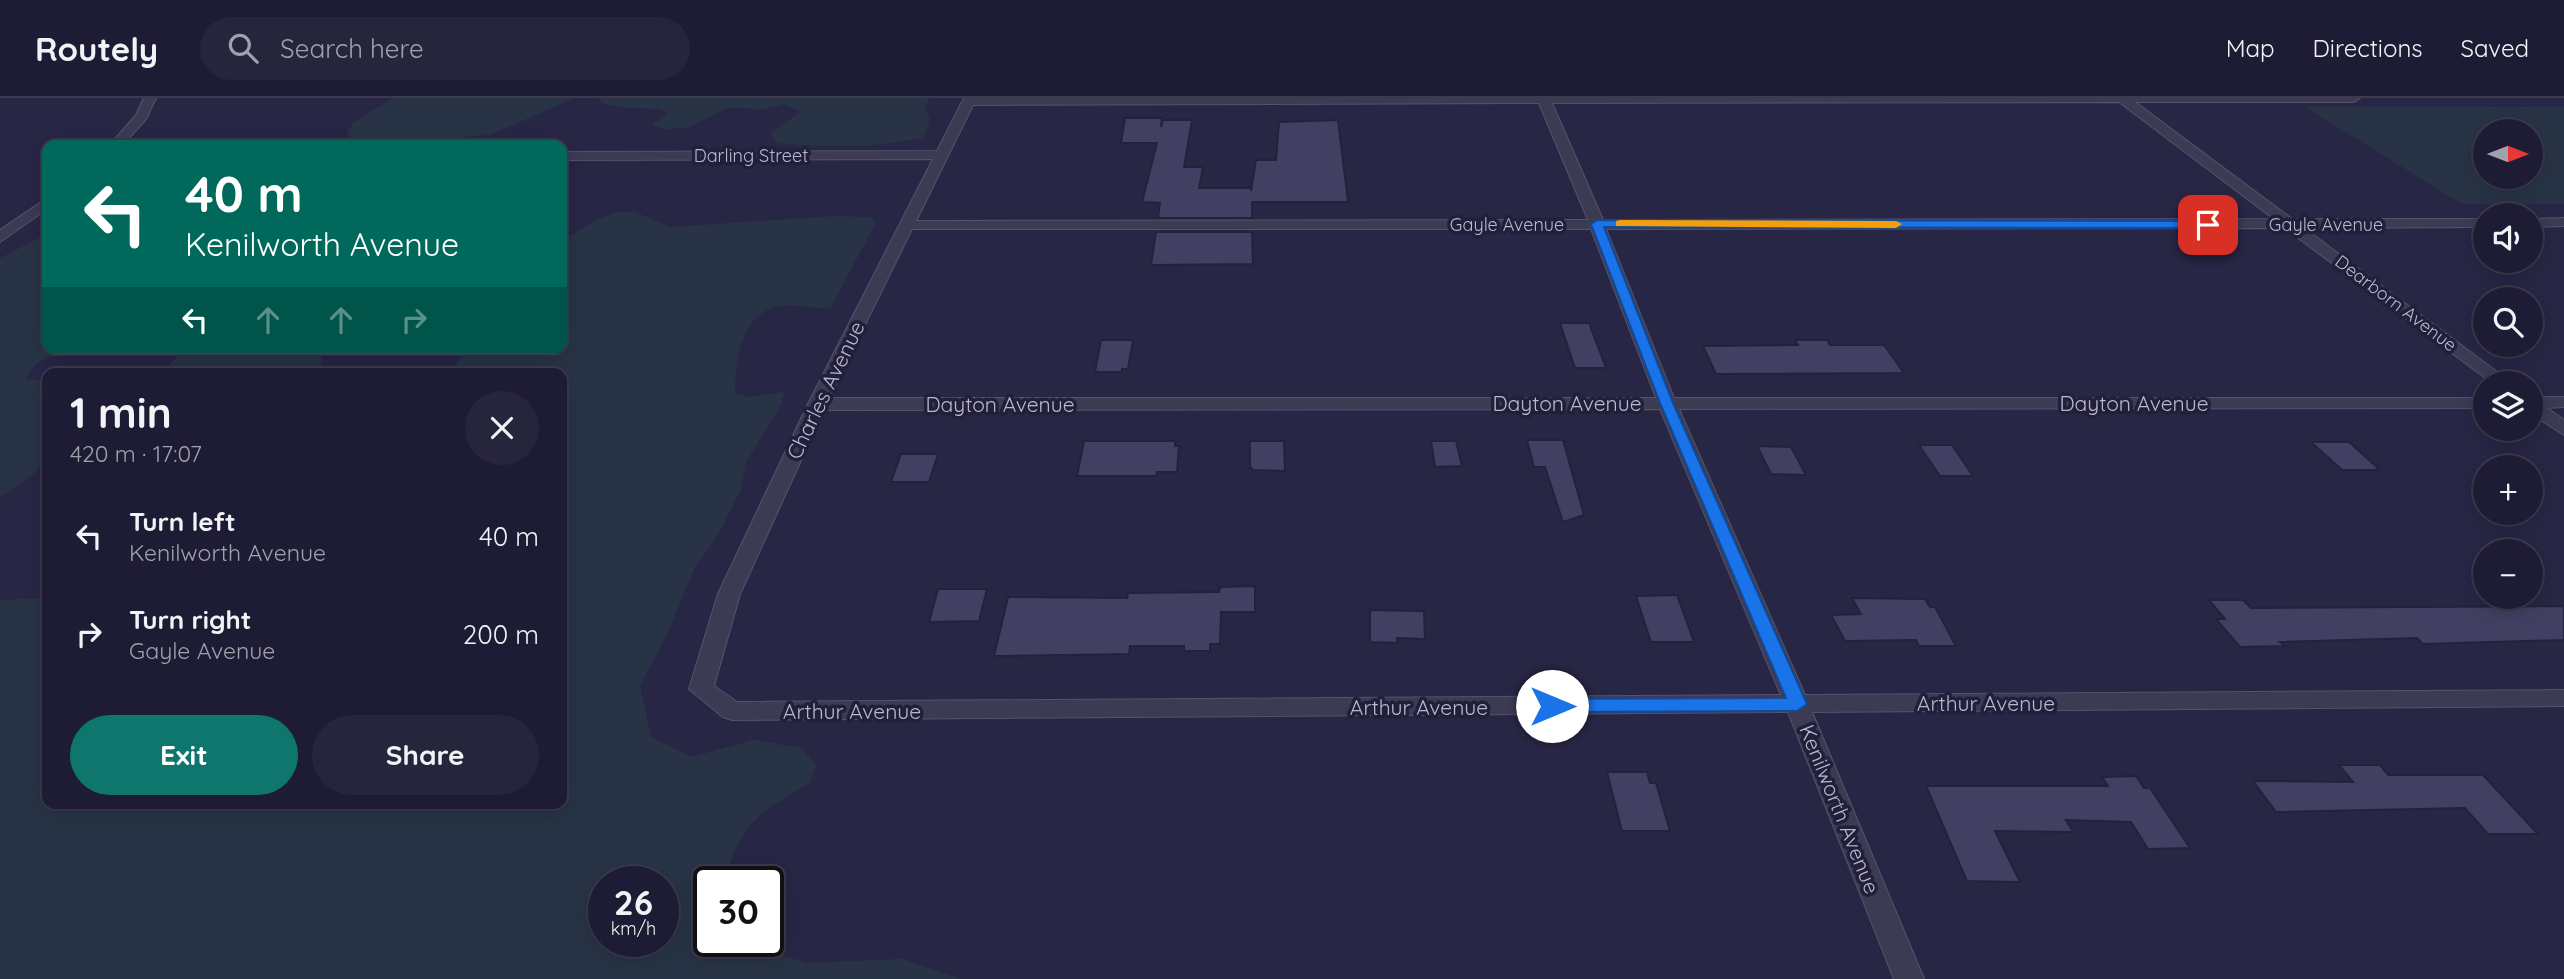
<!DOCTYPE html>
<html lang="en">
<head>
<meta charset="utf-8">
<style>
  body { margin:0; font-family:Quicksand,sans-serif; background:#26253c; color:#f1f3f6; height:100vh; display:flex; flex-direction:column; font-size:26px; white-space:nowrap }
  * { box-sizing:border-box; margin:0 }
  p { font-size:23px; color:#a1a1ac }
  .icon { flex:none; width:38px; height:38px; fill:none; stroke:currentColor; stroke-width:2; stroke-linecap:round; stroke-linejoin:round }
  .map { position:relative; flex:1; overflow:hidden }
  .details { position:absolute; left:42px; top:270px; width:525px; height:441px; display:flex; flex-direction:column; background:#1e1c34; border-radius:14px; box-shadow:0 4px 18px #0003,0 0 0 2px #3c3a4f }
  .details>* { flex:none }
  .hud { position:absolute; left:42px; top:42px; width:525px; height:214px; border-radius:14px; box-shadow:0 4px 18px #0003,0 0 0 2px #3c3a4f; background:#00695c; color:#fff; overflow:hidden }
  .needle { width:46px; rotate:90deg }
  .controls { position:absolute; left:2473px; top:21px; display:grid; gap:14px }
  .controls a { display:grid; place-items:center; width:70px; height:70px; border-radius:50%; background:#1e1c34; box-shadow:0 4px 18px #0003,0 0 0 2px #3c3a4f; font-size:35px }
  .speed { position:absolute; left:588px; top:768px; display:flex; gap:14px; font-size:35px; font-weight:700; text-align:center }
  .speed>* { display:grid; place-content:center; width:91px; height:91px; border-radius:50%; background:#1e1c34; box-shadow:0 4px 18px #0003,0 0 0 2px #3c3a4f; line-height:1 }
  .speed small { font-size:18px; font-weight:400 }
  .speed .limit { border:4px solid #111; border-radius:10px; background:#fff; color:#111 }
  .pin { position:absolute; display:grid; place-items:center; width:60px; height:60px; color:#fff; margin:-30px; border-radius:14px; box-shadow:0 4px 10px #0006 }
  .me { position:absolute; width:77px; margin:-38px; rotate:90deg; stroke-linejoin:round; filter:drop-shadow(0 0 5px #0008) }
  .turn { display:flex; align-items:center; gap:24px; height:147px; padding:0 28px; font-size:32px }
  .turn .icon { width:91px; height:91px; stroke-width:2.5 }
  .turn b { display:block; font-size:49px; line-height:60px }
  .lanes { display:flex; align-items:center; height:66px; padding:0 28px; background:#0003; justify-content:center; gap:35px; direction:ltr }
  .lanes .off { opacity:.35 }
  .round { display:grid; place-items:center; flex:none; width:74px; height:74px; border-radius:37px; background:#26253c }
  .head { display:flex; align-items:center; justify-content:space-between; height:119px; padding:0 28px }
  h1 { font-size:42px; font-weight:700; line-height:52px }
  .button { display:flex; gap:14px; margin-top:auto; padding:14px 28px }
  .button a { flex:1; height:80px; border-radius:42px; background:#0f766e; color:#fff; font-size:28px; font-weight:700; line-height:80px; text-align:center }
  .button a+a { background:#26253c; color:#f1f3f6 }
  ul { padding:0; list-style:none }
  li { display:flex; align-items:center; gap:21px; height:98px; padding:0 28px }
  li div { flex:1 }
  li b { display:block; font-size:26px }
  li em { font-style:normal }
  header { display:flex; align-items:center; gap:42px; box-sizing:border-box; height:98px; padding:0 35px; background:#1e1c34; border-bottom:2px solid #3c3a4f }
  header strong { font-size:33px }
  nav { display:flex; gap:38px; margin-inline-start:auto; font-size:24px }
  .search { width:490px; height:63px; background:#26253c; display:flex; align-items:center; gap:18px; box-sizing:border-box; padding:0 24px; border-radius:38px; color:#a1a1ac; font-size:26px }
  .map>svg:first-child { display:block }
  .green { fill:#283446; fill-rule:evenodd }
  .building { fill:#424062; stroke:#23213c; stroke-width:2 }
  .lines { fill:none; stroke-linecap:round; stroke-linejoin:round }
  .minor-casing { stroke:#55536c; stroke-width:2 }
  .minor { fill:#3d3b54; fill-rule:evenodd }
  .route { fill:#1a73e8; stroke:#114b97; stroke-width:2 }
  .slow { fill:#f59e0b }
  .labels { text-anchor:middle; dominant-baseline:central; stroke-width:7; stroke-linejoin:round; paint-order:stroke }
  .far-street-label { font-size:18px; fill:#bab8ce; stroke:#211f3a }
  .street-label { font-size:21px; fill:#bab8ce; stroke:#211f3a }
</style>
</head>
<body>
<header>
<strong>Routely</strong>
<div class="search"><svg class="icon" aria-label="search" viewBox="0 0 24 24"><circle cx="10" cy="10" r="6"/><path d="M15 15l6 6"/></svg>Search here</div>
<nav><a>Map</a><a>Directions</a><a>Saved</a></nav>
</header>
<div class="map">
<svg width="2564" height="881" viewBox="0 0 2564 881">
  <rect width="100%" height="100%" fill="#282645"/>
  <g class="green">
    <path d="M393,0H574L490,37L408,45L353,42L347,36L353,25Z"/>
    <path d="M599,0H929L925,12L930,21L924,39C883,50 821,50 778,45L770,36L800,14L784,6L764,11L727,10L687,30L663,31L652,27L667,16L661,11L623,10L601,5Z"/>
    <path d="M2305,9H2564V106H2462ZM2530,33V79H2485V33Z"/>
    <path d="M619,114H635L670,129L836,118L870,119L875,126L830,211C814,211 798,206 781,208C741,213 735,264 735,296L749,299L784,294L782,305L746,364L741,391L718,437L695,469L666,539L640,587L651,639L692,659L753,642L801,650L816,666L810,685C760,714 740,724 725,784H709V844H750L768,854L809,865L901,861L962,881H0V499L2,502L47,500V705H562V275H449L462,258L477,250H562V141C583,133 598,118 619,114ZM604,784H663V844H604Z"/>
    <path d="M47,136V250H66L36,266L25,281L47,282V362L34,376L0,399V160Z"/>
    <path d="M185,250H321L322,275H162Z"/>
  </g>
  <g class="building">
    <path d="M1125,20H1162L1161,29L1163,22H1192L1184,69H1203L1199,90H1251V93L1256,62H1276L1279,24L1338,22L1348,104H1252V120H1158L1160,105L1142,104L1157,45H1121Z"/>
    <path d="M1156,134H1252L1253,166L1151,167Z"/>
    <path d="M1560,225H1589L1606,270H1575Z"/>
    <path d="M1101,242H1133L1128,271H1122V274H1095Z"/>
    <path d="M1795,242H1827L1830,247H1884L1904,275L1716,276L1703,248L1798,247Z"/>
    <path d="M1527,342H1563L1584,417L1563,424L1545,369H1534Z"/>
    <path d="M1084,343H1175V348H1179L1177,374H1157L1156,378H1077Z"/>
    <path d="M1250,343H1284L1285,373L1253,372L1250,369Z"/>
    <path d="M1431,343H1456L1462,368L1435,369Z"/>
    <path d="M2311,344H2349L2380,372H2342Z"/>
    <path d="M1919,347H1952L1973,378H1940Z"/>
    <path d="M1757,348L1791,349L1806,377L1771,376Z"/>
    <path d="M901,356H938L929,384H891Z"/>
    <path d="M1255,488V514H1221L1220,546H1210V553H1184V548H1130L1129,556L994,558L1008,499L1127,500L1128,495L1219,494L1220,489Z"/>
    <path d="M938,491H987L979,523L929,524Z"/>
    <path d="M1677,497L1694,544H1651L1636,498Z"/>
    <path d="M1852,500L1925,501L1930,509H1935L1956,548H1919L1916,542L1845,543L1831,517L1861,516Z"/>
    <path d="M2209,502H2243L2251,510L2564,508V542L2423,546L2417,540L2280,544L2285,548L2240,549L2216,521H2225Z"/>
    <path d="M1370,512L1424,513L1425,541L1397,540V545L1370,544Z"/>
    <path d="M2339,667H2380L2388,677H2483L2538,736H2488L2465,710L2276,714L2253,683L2353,684Z"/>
    <path d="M1607,674H1647L1650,685H1656L1670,733H1622Z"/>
    <path d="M2136,678L2144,690H2150L2190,750L2148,751L2131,724L2066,722L2073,734L1995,733L2020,784L1967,783L1926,688H2108L2102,679Z"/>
  </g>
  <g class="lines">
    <defs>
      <g id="minor">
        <path d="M144,0H156L146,21L123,47H110L136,17Z"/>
        <path d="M964,0H2360L2354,4H2135L2292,121H2485V129L2304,130L2512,285H2492L2285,130L1606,131L1674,300H2485V310L1679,311L1805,597L2564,592V608L1812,614L1924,881H1894L1788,614L732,622L723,619L689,591L718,496L808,306L933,61L562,62V54L937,53ZM2119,4L2274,121L1603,122L1552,5ZM1539,5L1588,122L916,123L973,7ZM912,131H1591L1656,300H829ZM1660,311L1781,597L737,604L714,588L740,496L824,312Z"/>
        <path d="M47,100V111L0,144V132Z"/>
        <path d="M2564,120V128L2530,129V121Z"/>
        <path d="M2530,299H2564V309L2547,310L2564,322V337L2530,315Z"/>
      </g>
    </defs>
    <use href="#minor" class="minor-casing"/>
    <use href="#minor" class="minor"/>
  </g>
  <path class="route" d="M1597,122L2208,123L2213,127L2208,130L1604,129L1673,305L1807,606L1797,613L1552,614L1542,608L1552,601L1786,600L1660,305L1591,126Z"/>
  <path class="slow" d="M1620,122L1896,123L1902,126L1896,130L1616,128V123Z"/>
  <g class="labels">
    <g class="far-street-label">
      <text x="751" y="57">Darling Street</text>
      <text x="1507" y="126">Gayle Avenue</text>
      <text x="2326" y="126">Gayle Avenue</text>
      <text transform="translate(2396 205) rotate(37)">Dearborn Avenue</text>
    </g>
    <g class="street-label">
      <text transform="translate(825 292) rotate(-64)">Charles Avenue</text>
      <text x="1567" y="305">Dayton Avenue</text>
      <text x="2134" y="305">Dayton Avenue</text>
      <text x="1000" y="306">Dayton Avenue</text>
      <text x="1986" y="605">Arthur Avenue</text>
      <text x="1419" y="609">Arthur Avenue</text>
      <text x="852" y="613">Arthur Avenue</text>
      <text transform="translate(1840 711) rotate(68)">Kenilworth Avenue</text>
    </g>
  </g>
</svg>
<div class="controls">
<a><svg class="needle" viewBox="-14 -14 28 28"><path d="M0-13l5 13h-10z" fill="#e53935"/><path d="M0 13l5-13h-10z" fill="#a1a1ac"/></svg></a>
<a><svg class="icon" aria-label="sound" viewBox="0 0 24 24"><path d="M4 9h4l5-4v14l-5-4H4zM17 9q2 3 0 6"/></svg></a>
<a><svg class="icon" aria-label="search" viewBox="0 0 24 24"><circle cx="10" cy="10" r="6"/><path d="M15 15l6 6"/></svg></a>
<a><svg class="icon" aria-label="layers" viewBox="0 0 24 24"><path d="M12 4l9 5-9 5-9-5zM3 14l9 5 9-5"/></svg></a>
<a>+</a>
<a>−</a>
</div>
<div class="speed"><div>26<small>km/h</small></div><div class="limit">30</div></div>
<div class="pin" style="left:2208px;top:127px;background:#d93025"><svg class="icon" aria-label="arrive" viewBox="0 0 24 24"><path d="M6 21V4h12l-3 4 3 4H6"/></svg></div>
<svg class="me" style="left:1552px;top:608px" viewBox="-20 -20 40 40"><circle r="19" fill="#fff"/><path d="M0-13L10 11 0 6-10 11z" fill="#1a73e8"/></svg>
<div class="hud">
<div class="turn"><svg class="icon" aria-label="left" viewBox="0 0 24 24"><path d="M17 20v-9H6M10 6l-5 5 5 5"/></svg><div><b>40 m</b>Kenilworth Avenue</div></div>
<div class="lanes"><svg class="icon" aria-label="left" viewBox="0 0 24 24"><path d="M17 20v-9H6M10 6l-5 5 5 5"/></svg><svg class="icon off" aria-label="ahead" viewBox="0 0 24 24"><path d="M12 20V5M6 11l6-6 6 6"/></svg><svg class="icon off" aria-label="ahead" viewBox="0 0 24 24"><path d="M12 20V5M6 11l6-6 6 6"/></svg><svg class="icon off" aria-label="right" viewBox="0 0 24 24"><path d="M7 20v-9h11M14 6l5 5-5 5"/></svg></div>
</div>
<section class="details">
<div class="head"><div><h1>1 min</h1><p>420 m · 17:07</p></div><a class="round"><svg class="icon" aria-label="close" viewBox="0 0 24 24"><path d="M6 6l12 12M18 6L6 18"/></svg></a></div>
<ul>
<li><svg class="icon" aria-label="left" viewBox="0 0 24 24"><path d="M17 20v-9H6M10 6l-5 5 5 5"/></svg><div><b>Turn left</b><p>Kenilworth Avenue</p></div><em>40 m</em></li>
<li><svg class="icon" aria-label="right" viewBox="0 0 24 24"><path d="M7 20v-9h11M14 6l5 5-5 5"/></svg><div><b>Turn right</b><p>Gayle Avenue</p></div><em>200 m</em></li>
</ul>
<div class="button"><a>Exit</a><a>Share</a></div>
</section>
</div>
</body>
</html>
